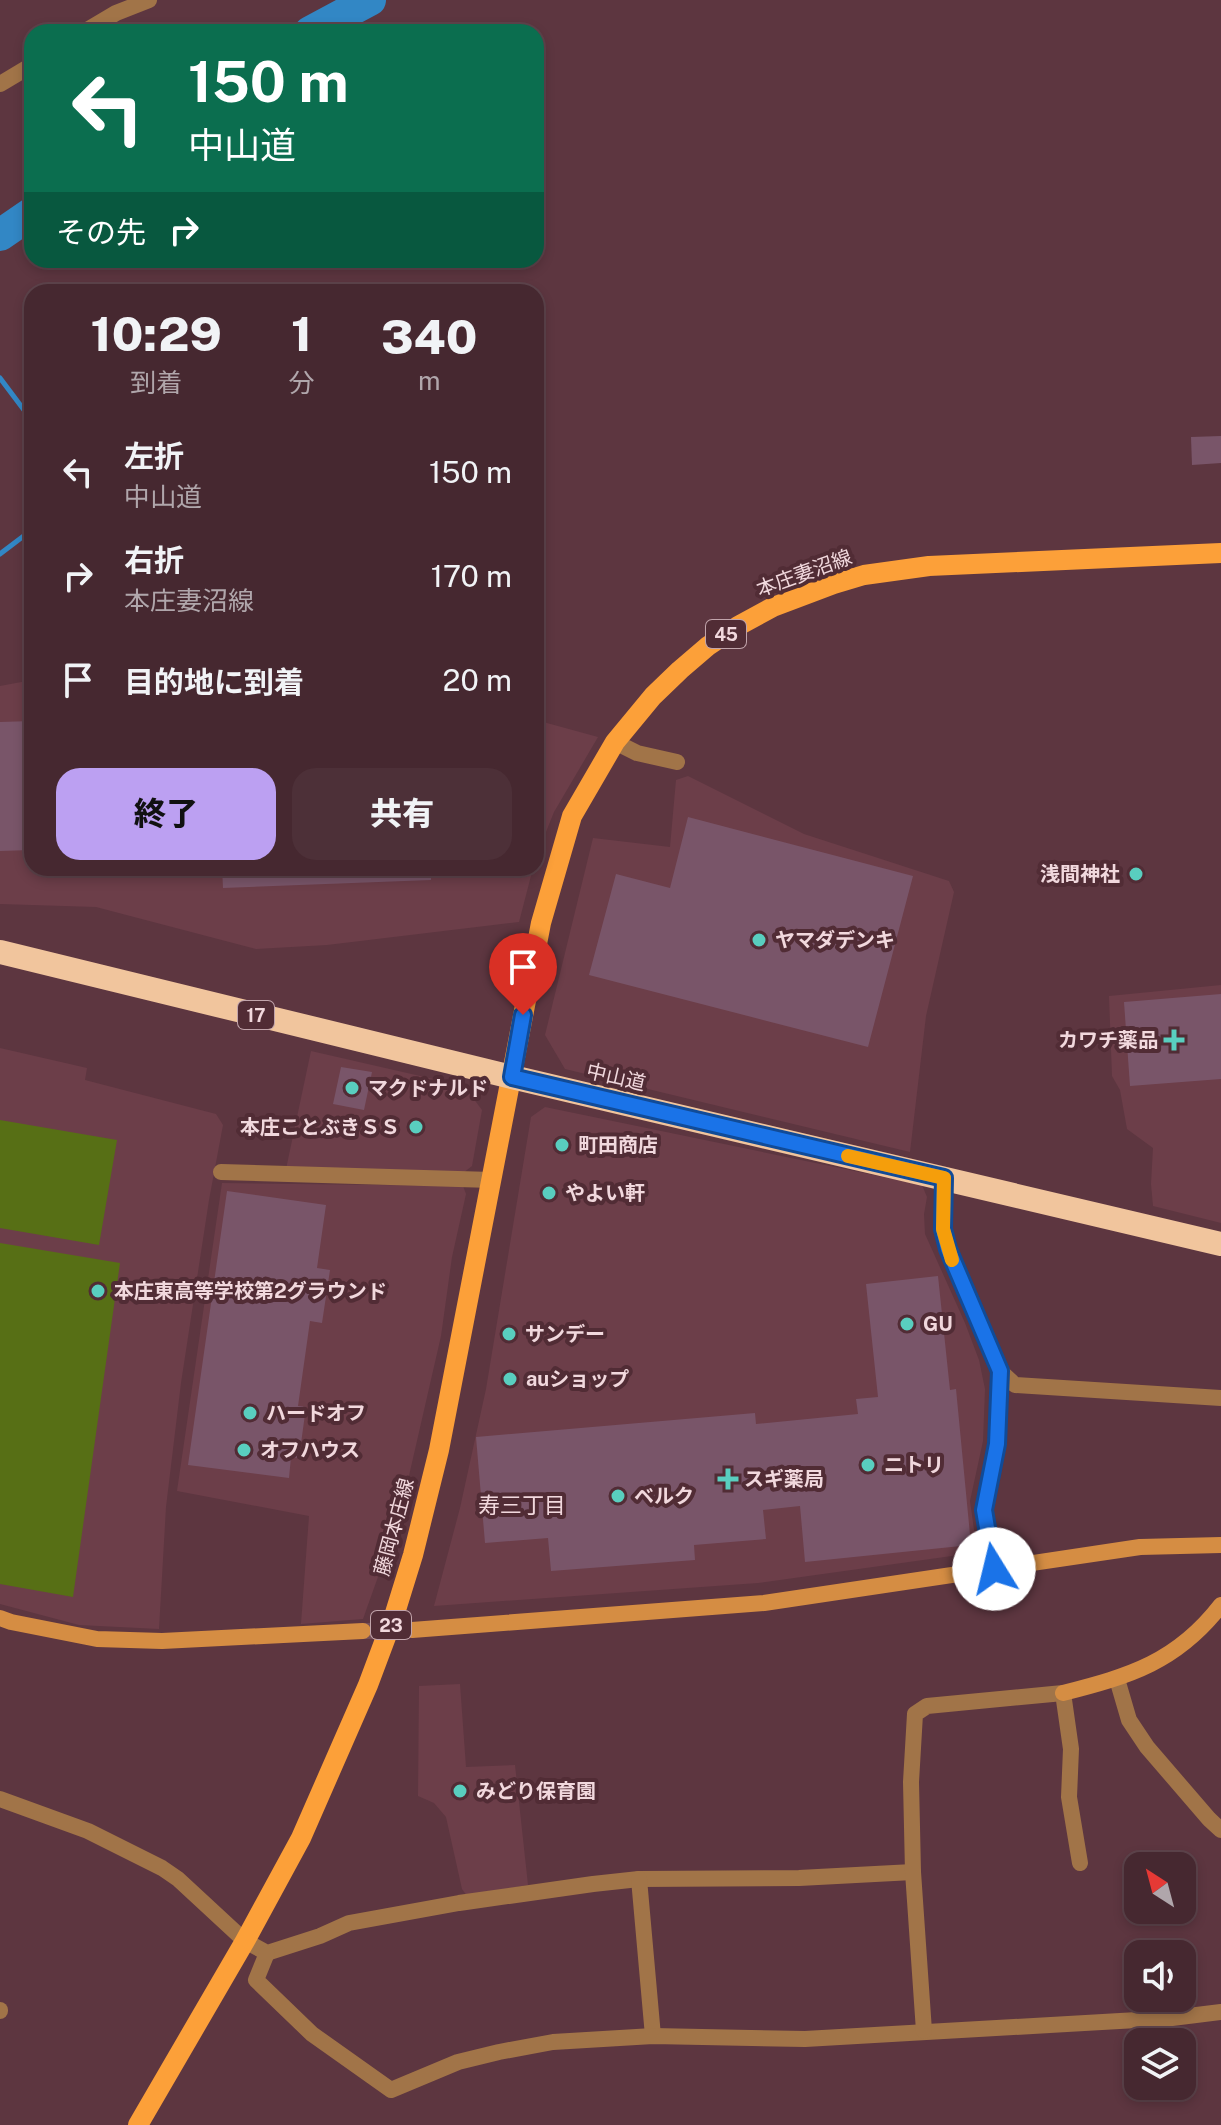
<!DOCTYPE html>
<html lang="ja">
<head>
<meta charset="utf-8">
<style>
  body { margin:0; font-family:"Public Sans","Noto Sans JP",sans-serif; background:#4d3038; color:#f1f3f6; height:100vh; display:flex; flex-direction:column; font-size:30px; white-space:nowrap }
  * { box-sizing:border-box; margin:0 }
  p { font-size:26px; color:#b0a6ab }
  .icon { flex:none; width:44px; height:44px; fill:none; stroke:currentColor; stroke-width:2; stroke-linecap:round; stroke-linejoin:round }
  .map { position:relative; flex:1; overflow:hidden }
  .sheet { position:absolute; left:24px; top:284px; width:520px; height:592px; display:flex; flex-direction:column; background:#462830; border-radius:24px; box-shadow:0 4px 12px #0003,0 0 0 2px #5e444c }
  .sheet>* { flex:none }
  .hud { position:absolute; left:24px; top:24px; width:520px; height:244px; border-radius:24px; box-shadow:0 4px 12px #0003,0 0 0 2px #5e444c; background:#0b6e4f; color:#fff; overflow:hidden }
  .needle { width:52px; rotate:324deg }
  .tools { position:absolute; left:1124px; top:1852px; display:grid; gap:16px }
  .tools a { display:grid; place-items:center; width:72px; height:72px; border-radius:16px; background:#462830; box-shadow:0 4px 12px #0003,0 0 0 2px #5e444c; font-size:40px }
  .pin { position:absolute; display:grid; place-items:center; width:68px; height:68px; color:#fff; margin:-82px -34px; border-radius:50% 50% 50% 0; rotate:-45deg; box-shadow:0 0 8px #0007 }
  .pin .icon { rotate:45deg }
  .me { position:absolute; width:88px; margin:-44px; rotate:351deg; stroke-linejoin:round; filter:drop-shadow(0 0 6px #0008) }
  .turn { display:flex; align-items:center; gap:28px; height:168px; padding:0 32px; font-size:36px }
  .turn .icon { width:104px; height:104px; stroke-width:2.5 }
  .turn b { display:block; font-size:56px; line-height:68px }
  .then { display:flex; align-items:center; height:76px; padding:0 32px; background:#0003; gap:16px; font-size:30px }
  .eta { display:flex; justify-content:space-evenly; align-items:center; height:136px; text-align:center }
  .eta b { font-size:48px; font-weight:800; line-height:56px }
  .cta { display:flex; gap:16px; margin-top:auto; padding:16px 32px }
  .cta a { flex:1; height:92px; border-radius:24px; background:#bca0f2; color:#111; font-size:32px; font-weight:800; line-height:92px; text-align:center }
  .cta a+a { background:#4d3038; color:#f1f3f6 }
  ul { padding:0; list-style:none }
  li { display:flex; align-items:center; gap:24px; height:104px; padding:0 32px }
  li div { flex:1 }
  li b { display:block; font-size:30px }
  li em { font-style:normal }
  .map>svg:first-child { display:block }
  .built { fill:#6c3e49 }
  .green { fill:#576f15 }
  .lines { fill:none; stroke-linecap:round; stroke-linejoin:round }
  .stream { stroke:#3287c5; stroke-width:5 }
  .river { stroke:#3287c5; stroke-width:32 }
  .building { fill:#795569 }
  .secondary-tunnel { stroke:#734e58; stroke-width:16; stroke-dasharray:16 8; stroke-linecap:butt }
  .street { stroke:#a17448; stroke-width:16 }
  .secondary { stroke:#d58d43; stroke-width:16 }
  .primary { stroke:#fca039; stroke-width:20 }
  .highway { stroke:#f1c59d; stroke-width:24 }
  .route-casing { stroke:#114b97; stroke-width:20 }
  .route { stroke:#1a73e8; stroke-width:14 }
  .slow { stroke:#f59e0b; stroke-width:14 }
  .poi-dot { fill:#59cebf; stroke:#512c35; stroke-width:3 }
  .labels { text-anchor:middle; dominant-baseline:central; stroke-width:8; stroke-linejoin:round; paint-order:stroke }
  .shield { fill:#512c35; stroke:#c1a4ab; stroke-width:2 }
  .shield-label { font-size:18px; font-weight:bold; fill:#f1d8dd }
  .street-label { font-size:20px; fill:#f1d8dd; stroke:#512c35 }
  .poi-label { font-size:20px; font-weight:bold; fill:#f1d8dd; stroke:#512c35; text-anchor:start }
  .neighbourhood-label { font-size:22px; fill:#f1d8dd; stroke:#512c35 }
</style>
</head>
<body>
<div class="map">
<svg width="1221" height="2125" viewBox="0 0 1221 2125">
  <rect width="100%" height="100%" fill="#5d3640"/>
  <g class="built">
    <path d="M32,680V868H533L519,922L327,945L256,949L96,907L0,904V686Z"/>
    <path d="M536,720L598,737L554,812L536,857Z"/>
    <path d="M688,776L804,834L949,881L954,892L926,1016L910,1152L565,1069L545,1035L593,838L670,847L676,780Z"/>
    <path d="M1221,985V1223L1153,1206L1151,1184L1153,1148L1127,1129L1120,1090L1112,1076L1109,996Z"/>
    <path d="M0,1048L87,1068L85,1080L216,1114L223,1125L209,1200L181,1383L166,1507L159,1629L79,1625L0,1604Z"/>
    <path d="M311,1051L464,1086L482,1110L472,1166L463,1173L286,1169Z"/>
    <path d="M545,1107L922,1185L927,1197L924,1214L925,1234L965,1323L979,1360L985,1389L983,1441L970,1501L976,1544L966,1554L758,1583L434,1606L460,1508L486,1389L531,1117Z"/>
    <path d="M222,1183L463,1186L466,1194L452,1257L441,1336L400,1515L363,1619L301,1624L309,1516L177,1491Z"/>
    <path d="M460,1684L466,1767L515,1765L528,1885L467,1896L462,1889L446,1817L434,1803L418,1796L419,1686Z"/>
  </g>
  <g class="green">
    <path d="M0,1120L117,1140L99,1245L0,1228Z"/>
    <path d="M0,1243L120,1263L73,1597L0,1584Z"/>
  </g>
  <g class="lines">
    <g class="stream">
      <path d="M0,378L27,414L32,433"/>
      <path d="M0,554L25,535L32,522"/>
    </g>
    <g class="river">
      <path d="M310,32L370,0"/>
      <path d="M0,235L32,213"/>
    </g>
  </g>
  <g class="building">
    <path d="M1221,436V463L1192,465L1191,437Z"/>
    <path d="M32,721V850L0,851V722Z"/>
    <path d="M688,817L913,876L868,1047L589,975L616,874L670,888Z"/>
    <path d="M222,868H431V880L223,888Z"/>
    <path d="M1221,994V1079L1130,1086L1124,1002Z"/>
    <path d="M341,1067L372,1072L364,1110L333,1104Z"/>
    <path d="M227,1191L326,1205L317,1268L330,1270L322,1323L310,1321L298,1406L306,1407L299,1458L291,1457L289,1478L188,1465Z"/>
    <path d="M938,1276L950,1390L956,1389L971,1545L805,1562L800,1506L763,1510L766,1539L694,1545L695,1560L551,1571L548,1538L485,1543L476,1437L755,1413L756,1424L858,1414L856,1399L878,1397L866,1284Z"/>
  </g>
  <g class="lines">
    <path class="secondary-tunnel" d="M363,1631L412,1630"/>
    <g class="street">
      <path d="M84,32L116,13L149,0"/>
      <path d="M0,84L32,65"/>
      <path d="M615,742L637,753L677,762"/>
      <path d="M221,1172L492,1180"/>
      <path d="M1000,1371L1015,1385L1221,1398"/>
      <path d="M1117,1679L1129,1720L1147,1747L1209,1819L1221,1830"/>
      <path d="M0,1799L88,1831L162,1868L178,1879L245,1941L267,1953L320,1936L349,1923L459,1903L593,1884L639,1879L799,1878L913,1872"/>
      <path d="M639,1879L653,2036"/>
      <path d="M267,1953L256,1980L312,2034L391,2090L458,2062L499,2052L553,2042L653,2036L805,2039L1172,2018L1221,2012"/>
      <path d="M0,2010V2011"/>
      <path d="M924,2031L913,1872L911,1782L915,1714L927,1706L1063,1693L1071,1749L1069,1797L1080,1863"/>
    </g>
    <g class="secondary">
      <path d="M944,1178L943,1229L948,1249L1000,1371L997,1444L984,1510L994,1569"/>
      <path d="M0,1618L11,1622L97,1639L162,1641L363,1631"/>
      <path d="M412,1630L764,1603L1140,1547L1221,1545"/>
      <path d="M1063,1693C1130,1676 1177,1662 1221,1605"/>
    </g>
    <path class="primary" d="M138,2125L245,1941L301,1838L368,1685L395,1613L413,1555L439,1450L541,923L572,816L615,742L653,696L680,670L708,646L738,626L773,607L834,584L864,575L929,566L1221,553"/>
    <path class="highway" d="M0,952L512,1077L1221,1244"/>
  </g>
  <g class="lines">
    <defs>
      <path id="route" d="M523,1015L512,1077L944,1178L943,1229L948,1249L1000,1371L997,1444L984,1510L994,1569"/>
    </defs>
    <use href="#route" class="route-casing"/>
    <use href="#route" class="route"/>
    <path class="slow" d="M848,1156L944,1178L943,1229L952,1260"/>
  </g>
  <g class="poi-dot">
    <circle cx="1136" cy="874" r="8"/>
    <circle cx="759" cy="940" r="8"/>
    <path d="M1170 1028h8v8h8v8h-8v8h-8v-8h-8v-8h8z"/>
    <circle cx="352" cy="1088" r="8"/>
    <circle cx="416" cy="1127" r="8"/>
    <circle cx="562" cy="1145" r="8"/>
    <circle cx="549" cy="1193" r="8"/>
    <circle cx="98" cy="1291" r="8"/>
    <circle cx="907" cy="1324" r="8"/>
    <circle cx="509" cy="1334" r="8"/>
    <circle cx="510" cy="1379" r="8"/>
    <circle cx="250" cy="1413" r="8"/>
    <circle cx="244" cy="1450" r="8"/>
    <circle cx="868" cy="1465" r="8"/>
    <path d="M724 1467h8v8h8v8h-8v8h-8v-8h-8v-8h8z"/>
    <circle cx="618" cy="1496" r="8"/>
    <circle cx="460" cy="1791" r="8"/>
  </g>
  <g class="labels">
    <g class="shield">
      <rect x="706" y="620" width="40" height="28" rx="6"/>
      <rect x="238" y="1001" width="36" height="28" rx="6"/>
      <rect x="371" y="1611" width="40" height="28" rx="6"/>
    </g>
    <g class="shield-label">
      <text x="726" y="634">45</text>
      <text x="256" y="1015">17</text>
      <text x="391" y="1625">23</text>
    </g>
    <g class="street-label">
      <text transform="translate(804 573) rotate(-20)">本庄妻沼線</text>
      <text transform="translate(616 1077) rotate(13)">中山道</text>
      <text transform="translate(394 1527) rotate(-75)">藤岡本庄線</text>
    </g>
    <g class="poi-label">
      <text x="1120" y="874" text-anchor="end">浅間神社</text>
      <text x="775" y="940">ヤマダデンキ</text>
      <text x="1158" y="1040" text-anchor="end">カワチ薬品</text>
      <text x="368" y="1088">マクドナルド</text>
      <text x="400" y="1127" text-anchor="end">本庄ことぶきＳＳ</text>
      <text x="578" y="1145">町田商店</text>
      <text x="565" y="1193">やよい軒</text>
      <text x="114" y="1291">本庄東高等学校第2グラウンド</text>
      <text x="923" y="1324">GU</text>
      <text x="525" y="1334">サンデー</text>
      <text x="526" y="1379">auショップ</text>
      <text x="266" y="1413">ハードオフ</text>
      <text x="260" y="1450">オフハウス</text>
      <text x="884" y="1465">ニトリ</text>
      <text x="744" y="1479">スギ薬局</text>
      <text x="634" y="1496">ベルク</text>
      <text x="476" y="1791">みどり保育園</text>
    </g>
    <g class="neighbourhood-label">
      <text x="522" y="1505">寿三丁目</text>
    </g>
  </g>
</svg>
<div class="tools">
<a><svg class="needle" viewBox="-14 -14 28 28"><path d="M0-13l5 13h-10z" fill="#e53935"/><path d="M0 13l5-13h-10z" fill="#b0a6ab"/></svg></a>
<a><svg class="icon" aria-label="sound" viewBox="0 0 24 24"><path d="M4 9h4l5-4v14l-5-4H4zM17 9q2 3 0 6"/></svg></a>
<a><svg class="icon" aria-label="layers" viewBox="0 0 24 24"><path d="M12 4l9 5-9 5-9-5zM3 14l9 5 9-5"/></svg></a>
</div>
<div class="pin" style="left:523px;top:1015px;background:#d93025"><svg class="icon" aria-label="arrive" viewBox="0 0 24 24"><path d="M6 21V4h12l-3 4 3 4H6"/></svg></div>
<svg class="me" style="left:994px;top:1569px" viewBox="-20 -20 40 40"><circle r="19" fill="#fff"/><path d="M0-13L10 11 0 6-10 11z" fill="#1a73e8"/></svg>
<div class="hud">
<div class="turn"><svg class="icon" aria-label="left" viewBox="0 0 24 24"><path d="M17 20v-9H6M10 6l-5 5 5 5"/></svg><div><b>150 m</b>中山道</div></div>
<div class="then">その先<svg class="icon" aria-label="right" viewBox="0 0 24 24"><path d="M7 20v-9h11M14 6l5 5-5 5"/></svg></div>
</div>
<section class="sheet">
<div class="eta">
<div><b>10:29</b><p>到着</p></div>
<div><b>1</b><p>分</p></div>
<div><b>340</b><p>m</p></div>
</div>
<ul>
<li><svg class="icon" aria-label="left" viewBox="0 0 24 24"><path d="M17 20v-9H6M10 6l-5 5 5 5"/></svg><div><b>左折</b><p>中山道</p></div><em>150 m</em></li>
<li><svg class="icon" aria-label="right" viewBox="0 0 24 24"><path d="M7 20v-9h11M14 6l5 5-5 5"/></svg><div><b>右折</b><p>本庄妻沼線</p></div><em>170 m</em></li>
<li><svg class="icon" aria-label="arrive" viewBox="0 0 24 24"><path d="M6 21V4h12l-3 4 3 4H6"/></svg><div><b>目的地に到着</b></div><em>20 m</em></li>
</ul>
<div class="cta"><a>終了</a><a>共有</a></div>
</section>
</div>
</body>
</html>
